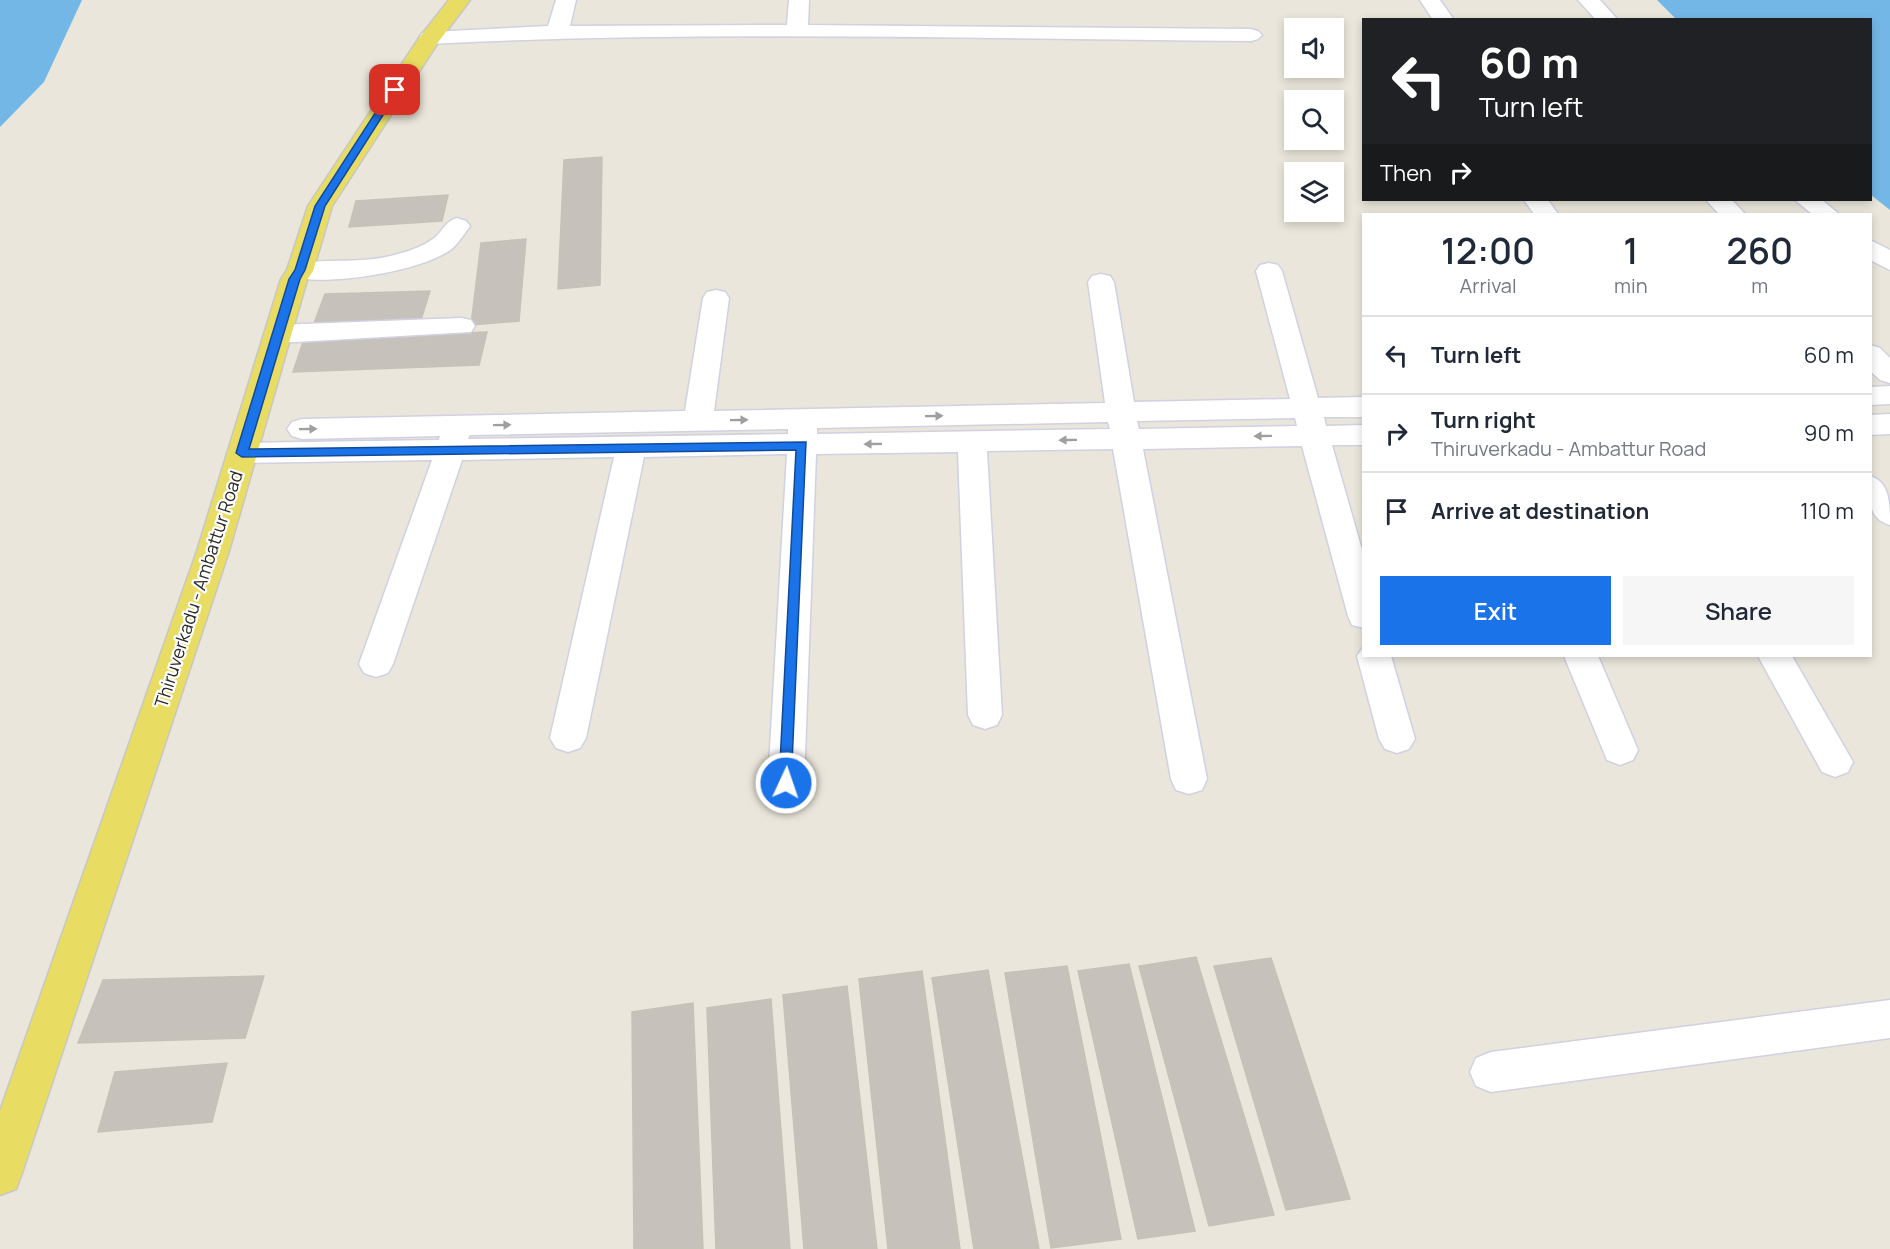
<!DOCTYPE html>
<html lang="en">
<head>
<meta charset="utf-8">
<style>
  body { margin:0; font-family:Manrope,sans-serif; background:#f6f6f7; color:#1f2937; height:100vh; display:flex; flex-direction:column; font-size:22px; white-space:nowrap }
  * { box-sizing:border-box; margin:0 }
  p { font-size:20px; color:#747a83 }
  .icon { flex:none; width:33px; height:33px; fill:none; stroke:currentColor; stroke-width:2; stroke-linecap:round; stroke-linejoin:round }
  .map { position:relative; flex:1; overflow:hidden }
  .side { position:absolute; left:1362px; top:213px; width:510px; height:444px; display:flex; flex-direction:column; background:#fff; border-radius:0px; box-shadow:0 3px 9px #0003 }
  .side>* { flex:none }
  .guide { position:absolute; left:1362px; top:18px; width:510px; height:183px; border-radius:0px; box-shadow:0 3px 9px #0003; background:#202124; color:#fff; overflow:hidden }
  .buttons { position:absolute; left:1284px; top:18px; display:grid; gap:12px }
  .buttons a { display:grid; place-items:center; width:60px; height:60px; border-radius:0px; background:#fff; box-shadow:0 3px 9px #0003; font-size:30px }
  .pin { position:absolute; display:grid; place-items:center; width:51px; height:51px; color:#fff; margin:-26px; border-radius:12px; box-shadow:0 3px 9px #0006 }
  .me { position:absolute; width:66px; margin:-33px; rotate:3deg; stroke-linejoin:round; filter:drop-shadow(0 0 4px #0008) }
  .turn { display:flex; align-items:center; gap:21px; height:126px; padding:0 18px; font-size:27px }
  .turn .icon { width:78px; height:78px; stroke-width:2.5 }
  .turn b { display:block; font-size:42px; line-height:51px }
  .then { display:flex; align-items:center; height:57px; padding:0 18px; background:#0003; gap:12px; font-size:22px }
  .eta { display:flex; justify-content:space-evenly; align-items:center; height:102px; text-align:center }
  .eta b { font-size:36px; font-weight:600; line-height:42px }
  .action { display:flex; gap:12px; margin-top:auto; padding:12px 18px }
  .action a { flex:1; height:69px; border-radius:0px; background:#1a73e8; color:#fff; font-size:24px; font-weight:600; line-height:69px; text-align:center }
  .action a+a { background:#f6f6f7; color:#1f2937 }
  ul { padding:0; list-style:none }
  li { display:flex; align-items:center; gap:18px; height:78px; padding:0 18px; border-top:2px solid #e0e1e3 }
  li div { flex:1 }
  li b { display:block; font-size:22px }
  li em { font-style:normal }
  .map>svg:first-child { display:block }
  .water { fill:#73b7e7 }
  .building { fill:#c6c2bb; stroke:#c5c2b5; stroke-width:1.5 }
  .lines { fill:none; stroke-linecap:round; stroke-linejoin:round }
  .minor-casing { stroke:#d0d1e1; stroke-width:3 }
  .major-casing { stroke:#c7c7c7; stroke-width:3 }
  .minor { fill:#fff; fill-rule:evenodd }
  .major { fill:#e8dd62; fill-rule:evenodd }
  .oneway { fill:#9f9f9f }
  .route { fill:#1a73e8; stroke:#114b97; stroke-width:1.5 }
  .labels { text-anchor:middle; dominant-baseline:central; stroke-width:4.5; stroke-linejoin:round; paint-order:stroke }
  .street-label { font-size:18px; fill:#292929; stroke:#fff }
</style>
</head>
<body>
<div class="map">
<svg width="1890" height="1249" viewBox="0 0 1890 1249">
  <rect width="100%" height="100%" fill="#eae6db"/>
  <g class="water">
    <path d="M0,0H82L44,82L0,127Z"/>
    <path d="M1657,0H1890V210L1871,195L1870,20L1676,19Z"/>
  </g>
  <g class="building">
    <path d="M602,157L600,285L558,289L564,160Z"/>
    <path d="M448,195L442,221L349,227L356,201Z"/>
    <path d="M526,239L519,321L471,325L481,243Z"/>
    <path d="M430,291L420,323L313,326L325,294Z"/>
    <path d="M487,332L479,365L293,372L304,339Z"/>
    <path d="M1196,957L1274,1215L1209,1226L1139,966Z"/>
    <path d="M1271,958L1350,1199L1286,1210L1214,966Z"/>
    <path d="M1129,964L1195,1231L1138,1239L1078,971Z"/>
    <path d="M1067,966L1121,1239L1051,1248L1005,973Z"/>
    <path d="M988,970L1039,1249H974L932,978Z"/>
    <path d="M922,971L960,1249H888L859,979Z"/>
    <path d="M264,976L245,1038L78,1043L103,980Z"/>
    <path d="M847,986L877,1249H804L783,995Z"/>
    <path d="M771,999L790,1249H716L707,1008Z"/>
    <path d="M693,1003L703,1249H634L632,1012Z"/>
    <path d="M227,1063L212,1122L98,1132L115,1072Z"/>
  </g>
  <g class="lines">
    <defs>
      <g id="minor">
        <path d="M556,0H576L570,26L787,25L789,0H809L808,25L1251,29L1258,31L1262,35L1258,39L1251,41C978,39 703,30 430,44L422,43L419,38L422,33L430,32L548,26Z"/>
        <path d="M1420,0H1440L1454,20H1433Z"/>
        <path d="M1578,0H1600L1618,20H1596Z"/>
        <path d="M1524,200H1548L1558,214H1534Z"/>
        <path d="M1706,200H1732L1745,214H1719Z"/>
        <path d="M1795,200H1822L1839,214H1812Z"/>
        <path d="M457,218L466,221L470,226C465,233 459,242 453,248C423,272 327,286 291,277L287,271L291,265C326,257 363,265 398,254C410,251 423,246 433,239C443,232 444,222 457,218Z"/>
        <path d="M1870,240L1890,250V270L1870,260Z"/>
        <path d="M1269,263L1278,265L1282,271L1318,398L1364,397V417H1324L1326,426L1364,425V445H1332L1364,557V628L1352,625L1348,616L1302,446L1143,449L1207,779L1202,790L1189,794L1176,790L1171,779L1113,449L987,451L1002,715L997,725L985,729L973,725L968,715L958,452L816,454L804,783L799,794L786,798L773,794L768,783L787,454L644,457L586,738L580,748L568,752L556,748L550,738L614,457L462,460L393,664L388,673L376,677L364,673L359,664L432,460L242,463L232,460L227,453L232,446L242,443L439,440L440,436L302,439L292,436L287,429L292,422L302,419L685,411L703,298L707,292L716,290L725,292L729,298L714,411L1105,403L1088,282L1092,276L1101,274L1110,276L1114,282L1134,402L1290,399L1256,271L1260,265ZM1295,418L1297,426L1139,429L1137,421ZM1108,422L1110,429L817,434V428ZM788,429V434L468,439L470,435Z"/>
        <path d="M461,318L471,320L475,326L471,332L278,343L268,340L264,334L268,328L278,325Z"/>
        <path d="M1870,345L1880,348L1890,358V383L1880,380L1870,371Z"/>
        <path d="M1890,386V404L1870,405V387Z"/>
        <path d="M1890,414V434L1870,435V415Z"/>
        <path d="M1870,476C1890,482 1890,504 1890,525C1866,518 1870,497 1870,476Z"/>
        <path d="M1364,646V656H1391L1415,739L1409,749L1397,753L1385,749L1379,739L1357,656Z"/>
        <path d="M1564,656H1598L1638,750L1633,760L1620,765L1607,760Z"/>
        <path d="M1758,656H1792L1853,762L1848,772L1835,777L1822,772Z"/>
        <path d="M1890,1000V1038L1491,1092L1476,1086L1470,1072L1476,1058L1491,1052Z"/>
      </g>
      <path id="major" d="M449,0H470L439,41L332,206L313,271L307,280L229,551L22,1173L16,1189L0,1195V1111L197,551L281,279L287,270L308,206L419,38Z"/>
    </defs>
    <use href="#minor" class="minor-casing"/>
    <use href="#major" class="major-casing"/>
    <use href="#minor" class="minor"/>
    <use href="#major" class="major"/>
  </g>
  <defs><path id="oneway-solid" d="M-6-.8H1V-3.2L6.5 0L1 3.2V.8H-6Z" transform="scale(1.5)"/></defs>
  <g class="oneway">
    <use href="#oneway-solid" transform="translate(934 416) rotate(-1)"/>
    <use href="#oneway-solid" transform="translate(739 420) rotate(-1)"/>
    <use href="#oneway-solid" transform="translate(502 425) rotate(-1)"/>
    <use href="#oneway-solid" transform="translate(308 429) rotate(-1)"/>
    <use href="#oneway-solid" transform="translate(1263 436) rotate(179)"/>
    <use href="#oneway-solid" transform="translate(1068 440) rotate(179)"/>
    <use href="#oneway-solid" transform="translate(873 444) rotate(179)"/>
  </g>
  <path class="route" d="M395,88L399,90L325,206L305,270L300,279L249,449L806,442L791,787L786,789L779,783L796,450L242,457L236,453L289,279L295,270L315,206L390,90Z"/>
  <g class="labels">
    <g class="street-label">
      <text transform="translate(198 589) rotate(-72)">Thiruverkadu - Ambattur Road</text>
    </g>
  </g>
</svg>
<div class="buttons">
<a><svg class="icon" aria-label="sound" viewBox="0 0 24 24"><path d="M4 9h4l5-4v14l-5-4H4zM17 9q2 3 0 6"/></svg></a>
<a><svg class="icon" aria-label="search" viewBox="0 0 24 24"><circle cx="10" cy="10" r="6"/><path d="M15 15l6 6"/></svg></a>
<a><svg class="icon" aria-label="layers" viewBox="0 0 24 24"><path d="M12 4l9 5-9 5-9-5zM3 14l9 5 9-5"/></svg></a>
</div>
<div class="pin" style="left:395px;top:90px;background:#d93025"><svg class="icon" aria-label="arrive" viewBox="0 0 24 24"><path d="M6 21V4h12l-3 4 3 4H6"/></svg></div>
<svg class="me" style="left:786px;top:783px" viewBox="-20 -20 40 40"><circle r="17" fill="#1a73e8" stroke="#fff" stroke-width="3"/><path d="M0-11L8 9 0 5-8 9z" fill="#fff"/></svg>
<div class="guide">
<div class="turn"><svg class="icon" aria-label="left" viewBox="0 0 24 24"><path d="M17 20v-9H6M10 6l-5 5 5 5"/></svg><div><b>60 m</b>Turn left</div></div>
<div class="then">Then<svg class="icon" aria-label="right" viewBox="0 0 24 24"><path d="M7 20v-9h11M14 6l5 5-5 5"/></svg></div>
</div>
<section class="side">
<div class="eta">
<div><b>12:00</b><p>Arrival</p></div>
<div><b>1</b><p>min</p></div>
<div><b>260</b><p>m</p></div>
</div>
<ul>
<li><svg class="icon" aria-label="left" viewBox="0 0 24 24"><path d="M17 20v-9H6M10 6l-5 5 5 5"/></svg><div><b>Turn left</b></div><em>60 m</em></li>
<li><svg class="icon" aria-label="right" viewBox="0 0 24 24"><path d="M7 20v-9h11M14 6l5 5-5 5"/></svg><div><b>Turn right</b><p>Thiruverkadu - Ambattur Road</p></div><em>90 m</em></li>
<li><svg class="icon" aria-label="arrive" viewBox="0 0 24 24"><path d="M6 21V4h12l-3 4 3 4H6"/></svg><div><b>Arrive at destination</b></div><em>110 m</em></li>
</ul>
<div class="action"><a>Exit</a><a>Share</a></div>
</section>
</div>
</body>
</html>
